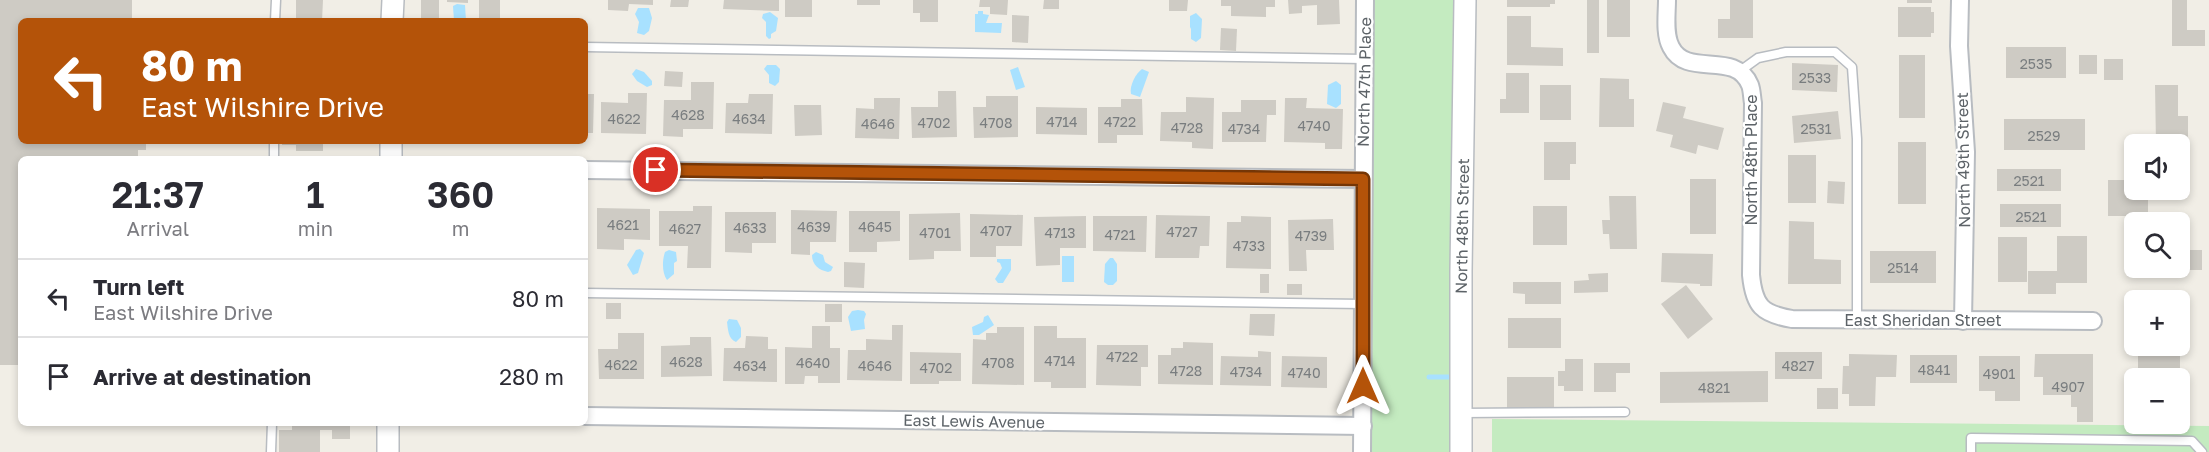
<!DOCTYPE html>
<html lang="en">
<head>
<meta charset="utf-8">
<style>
  body { margin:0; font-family:"Golos Text",sans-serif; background:#f2f2f3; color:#2b2b33; height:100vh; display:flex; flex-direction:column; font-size:22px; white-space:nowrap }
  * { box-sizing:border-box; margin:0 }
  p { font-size:20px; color:#7c7c81 }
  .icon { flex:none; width:33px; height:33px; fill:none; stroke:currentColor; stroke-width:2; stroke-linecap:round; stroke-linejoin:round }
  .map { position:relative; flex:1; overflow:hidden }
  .panel { position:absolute; left:18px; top:156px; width:570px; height:270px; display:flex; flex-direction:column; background:#fff; border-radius:9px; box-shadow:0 3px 9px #0003 }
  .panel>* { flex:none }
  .hud { position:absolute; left:18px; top:18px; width:570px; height:126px; border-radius:9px; box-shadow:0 3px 9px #0003; background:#b45309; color:#fff; overflow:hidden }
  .tools { position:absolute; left:2124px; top:134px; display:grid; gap:12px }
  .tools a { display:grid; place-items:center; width:66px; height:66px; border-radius:9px; background:#fff; box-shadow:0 3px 9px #0003; font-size:30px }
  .pin { position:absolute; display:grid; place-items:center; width:51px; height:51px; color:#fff; margin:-26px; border:3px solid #fff; border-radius:50%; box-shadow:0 2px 6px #0007 }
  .me { position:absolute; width:66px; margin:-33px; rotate:0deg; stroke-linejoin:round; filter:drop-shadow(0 0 4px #0008) }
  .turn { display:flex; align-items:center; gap:21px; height:126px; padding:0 24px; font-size:27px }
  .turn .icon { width:78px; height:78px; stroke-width:2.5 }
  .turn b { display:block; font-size:42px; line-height:51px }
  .eta { display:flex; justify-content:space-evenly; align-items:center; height:102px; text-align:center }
  .eta b { font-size:36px; font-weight:600; line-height:42px }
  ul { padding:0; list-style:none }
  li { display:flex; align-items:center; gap:18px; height:78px; padding:0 24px; border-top:2px solid #e1e1e2 }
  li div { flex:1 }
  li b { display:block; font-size:22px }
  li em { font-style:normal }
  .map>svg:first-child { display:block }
  .green { fill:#c4ebc0 }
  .water { fill:#a8e1ff }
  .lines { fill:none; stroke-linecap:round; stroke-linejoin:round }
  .stream { stroke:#a8e1ff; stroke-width:5 }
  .building { fill:#cecbc4 }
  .service-casing { stroke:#b8bcc1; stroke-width:11 }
  .minor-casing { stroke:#b8bcc1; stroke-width:20 }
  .tertiary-casing { stroke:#b8bcc1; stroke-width:24 }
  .service { stroke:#fff; stroke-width:8 }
  .minor { stroke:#fff; stroke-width:16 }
  .tertiary { stroke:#fff; stroke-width:21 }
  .route-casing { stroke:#753606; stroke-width:15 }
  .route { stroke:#b45309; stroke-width:10 }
  .labels { text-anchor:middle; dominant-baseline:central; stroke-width:4.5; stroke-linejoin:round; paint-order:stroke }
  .number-label { font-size:14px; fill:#797d7f }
  .street-label { font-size:16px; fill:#5d6368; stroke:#fff }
</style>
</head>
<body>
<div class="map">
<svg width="2209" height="452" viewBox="0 0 2209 452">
  <rect width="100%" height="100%" fill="#f1eee6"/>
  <g class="green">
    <path d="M1374,0H1453L1451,452H1370L1371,181Z"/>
    <path d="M1492,419L2209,426V452H1492Z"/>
  </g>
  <g class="water">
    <path d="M457,4L465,5L466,21H454L453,6Z"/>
    <path d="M638,8H649L652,18L649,31L644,35L637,33L639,22L635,14Z"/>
    <path d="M978,11H983V14L989,15L986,23H1002L1001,33L975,32V14H978Z"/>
    <path d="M770,12L778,18L776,31L771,34V38L769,39L766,36V22L762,18L763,14Z"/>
    <path d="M1196,13L1202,19L1201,38L1196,42L1191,39V29L1190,27V16Z"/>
    <path d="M767,65H776L780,69L779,82L775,86L769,83V75L764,69Z"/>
    <path d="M1018,67L1025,87L1016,90L1010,70Z"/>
    <path d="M636,69L644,72L652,81V85L647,87L637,81L632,74Z"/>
    <path d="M1142,69L1149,72L1140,97L1131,94C1129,86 1136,73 1142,69Z"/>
    <path d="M1336,81L1341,85V104L1336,108L1327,104L1328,85Z"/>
    <path d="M640,249L644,253L638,273L633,275L627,265L636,250Z"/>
    <path d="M669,250L676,252L677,261L674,263V274L667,280C662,273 662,261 665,252Z"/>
    <path d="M816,252L823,255L825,262L833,267L831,271L828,272C819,270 812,265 812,255Z"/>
    <rect x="1062" y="256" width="12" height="26"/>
    <path d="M1110,258H1113L1117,264V281L1113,285H1108L1104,282L1105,264Z"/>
    <path d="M997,259H1011V270L1003,283H998L995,279L1002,268L1000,263L997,262Z"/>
    <path d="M858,310L864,311L866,314L864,320L865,329L851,331L848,317L852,311Z"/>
    <path d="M988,315L994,325L979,335H973L972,327L983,322L984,317Z"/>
    <path d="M729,319L737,320L741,328V337L736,342C728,339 728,329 727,322Z"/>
  </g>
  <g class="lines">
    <path class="stream" d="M1429,377H1456"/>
  </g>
  <g class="building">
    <path d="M0,0H132V21H21V141H146V150H138V159H21V365H0Z"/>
    <path d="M296,0H323L322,21H296Z"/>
    <rect x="421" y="0" width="18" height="21"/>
    <path d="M447,0H468V3L447,2Z"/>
    <rect x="479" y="0" width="21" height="19"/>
    <path d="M608,0H653V5L629,4L628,11L608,10Z"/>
    <path d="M671,0H689L688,7H670Z"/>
    <path d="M724,0H779V11L723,9Z"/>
    <rect x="785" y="0" width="27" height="17"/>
    <rect x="857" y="0" width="23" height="5"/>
    <path d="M913,0H938V22H920V13H913Z"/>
    <path d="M980,0H1008L1007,15L990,14V7H979Z"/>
    <path d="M1044,0H1059V9H1043Z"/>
    <path d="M1169,0H1188L1187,11H1169Z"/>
    <path d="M1221,0H1275V7H1266V17L1231,16V6H1221Z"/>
    <path d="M1288,0H1339L1340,24L1317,25V5L1302,6V13L1289,14Z"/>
    <path d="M1507,0H1555V4H1550V7H1507Z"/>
    <rect x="1587" y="0" width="12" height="53"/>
    <rect x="1607" y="0" width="23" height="37"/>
    <path d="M1730,0H1753V38H1718V19H1730Z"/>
    <rect x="1907" y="0" width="25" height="3"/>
    <path d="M2172,0H2187V30H2205V46H2172Z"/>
    <path d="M1898,7H1931V12H1934V33H1931V37H1898Z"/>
    <path d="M1012,15L1029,16L1028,43L1012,42Z"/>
    <path d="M1507,16H1531V47L1563,48V66L1507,65Z"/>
    <path d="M1221,28L1237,29L1236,51L1220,50Z"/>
    <rect x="2006" y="47" width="60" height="31"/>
    <rect x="1899" y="55" width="26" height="63"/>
    <rect x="2079" y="55" width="18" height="19"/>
    <rect x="2104" y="59" width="19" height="21"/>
    <path d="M1792,63L1838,65L1837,92L1792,90Z"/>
    <path d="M665,71L683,72L682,87L664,86Z"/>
    <path d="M1506,73H1529V113H1500V99H1506Z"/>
    <path d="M1600,78L1629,79V99H1634V127H1599Z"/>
    <path d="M691,82H714L713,129H683V137L663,136L664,100H691Z"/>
    <rect x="1540" y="85" width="31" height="35"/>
    <path d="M2155,85H2178V116H2188V161H2180V144H2156Z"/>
    <path d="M938,91H956L957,137L912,138L911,107H938Z"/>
    <path d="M628,93H647L646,134L601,133V102L628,103Z"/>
    <path d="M585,94H594L593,133H585Z"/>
    <path d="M749,94H773L772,134L725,133L726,103H748Z"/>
    <path d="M986,96H1018V137L974,138L973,107H986Z"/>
    <path d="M1186,97L1214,98L1213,149L1192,148V142L1160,141L1161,112H1186Z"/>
    <path d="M874,98H900L899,139L855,138L856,108L874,109Z"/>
    <path d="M1285,98H1307L1306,108L1343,109L1342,149H1325V143L1284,142Z"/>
    <path d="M1121,99H1142L1143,135H1117V143H1098V107H1121Z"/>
    <path d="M1241,100H1276V115H1267L1266,142H1222V112H1241Z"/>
    <path d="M1663,102L1686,107L1683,118L1724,128L1718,150L1698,145L1696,154L1670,147L1673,135L1656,131Z"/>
    <path d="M794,105H821L822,135L795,136Z"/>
    <path d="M1036,107L1087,108V135L1036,134Z"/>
    <path d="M1838,111L1841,139L1794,143L1792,116Z"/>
    <rect x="2004" y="119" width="81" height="31"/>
    <path d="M282,141H323V151H296V145H282Z"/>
    <path d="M1544,142H1576V164H1570V180H1544Z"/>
    <rect x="1898" y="142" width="28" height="62"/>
    <rect x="1788" y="155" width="28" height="48"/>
    <path d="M295,156L323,157V159H295Z"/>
    <rect x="1997" y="169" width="64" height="22"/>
    <rect x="1690" y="179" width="26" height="55"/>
    <path d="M2108,180H2132V192H2148V216H2108Z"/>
    <path d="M1828,181L1845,182L1844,204L1827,203Z"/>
    <path d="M1609,196H1636L1637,249H1610L1609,234H1603L1602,220H1610Z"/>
    <rect x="2000" y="204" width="61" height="23"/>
    <path d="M693,206H712L711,268H687L688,246H659V211H693Z"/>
    <rect x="1533" y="206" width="34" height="39"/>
    <rect x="585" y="207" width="3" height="30"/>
    <path d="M597,208L650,209V240L624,239V250L597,249Z"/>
    <path d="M791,210L837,211L836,242H810V255L791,254Z"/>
    <path d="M849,211H900V241L877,242V252H849Z"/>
    <path d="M725,212H776V243H752V253L725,252Z"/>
    <path d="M960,213L961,251H934V259L909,260V214Z"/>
    <path d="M970,214L1023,215L1022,246H996V257H970Z"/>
    <path d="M1156,215L1210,216L1209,246H1200L1199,258H1155Z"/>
    <path d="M1086,216V248H1060V265L1036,266L1034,217Z"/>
    <path d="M1093,216H1147L1146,252L1093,251Z"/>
    <path d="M1241,216L1271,217V269L1226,268L1227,222H1241Z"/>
    <path d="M1333,219L1334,250H1306L1307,271H1289L1288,220Z"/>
    <path d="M1789,221L1814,222V259L1841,260V284H1788Z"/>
    <path d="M2180,233H2185V250H2202V270H2158V267H2180Z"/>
    <path d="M2057,236H2087V283H2056V294H2028V271H2057Z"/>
    <rect x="1998" y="237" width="29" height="45"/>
    <rect x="1870" y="251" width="66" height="32"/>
    <path d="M1662,253L1713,254L1712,286H1700V284L1661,282Z"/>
    <path d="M844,262L865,263L864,288L844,287Z"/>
    <path d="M1608,273V292L1574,293V281L1589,280L1588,274Z"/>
    <rect x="1260" y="274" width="9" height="19"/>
    <path d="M1513,282H1561V304H1525V294L1513,293Z"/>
    <rect x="1287" y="284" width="15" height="11"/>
    <path d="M1686,285L1713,319L1688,339L1661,304Z"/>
    <path d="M2148,293H2185V329H2180V300H2148Z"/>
    <rect x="606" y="303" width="15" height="16"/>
    <rect x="825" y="304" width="17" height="18"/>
    <path d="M1250,314H1275L1274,336L1249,335Z"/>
    <rect x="1508" y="318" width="53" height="30"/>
    <path d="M892,325H903L902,381L847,380L848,350H866V339L892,340Z"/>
    <path d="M812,326H830V348H840V383H818V376H805L804,384H785V347L812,348Z"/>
    <path d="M1034,326H1057V338H1086V388H1051V382H1034Z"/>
    <path d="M997,327H1024V385L972,384L973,339L986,340V333H997Z"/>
    <path d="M618,333H644V379H599L598,349H618Z"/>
    <path d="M746,336L768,337V349H777V382L723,381L724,348H745Z"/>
    <path d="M690,337H711L712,376L661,377V346L690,345Z"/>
    <path d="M1183,342L1213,343V385L1158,384V355H1171V348H1183Z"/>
    <path d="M1097,345H1148V367H1141V386L1096,385Z"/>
    <rect x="2138" y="345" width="42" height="29"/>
    <path d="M1258,351L1271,352V386L1220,385L1221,356L1258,357Z"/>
    <path d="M910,352L961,353V381H939V384H910Z"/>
    <rect x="1775" y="352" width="47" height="27"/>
    <path d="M1849,354L1897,355L1896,377H1876L1875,406H1849V394H1842L1843,366H1849Z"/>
    <path d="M2035,354H2093V422H2077V407H2071V395H2043V377H2034Z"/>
    <rect x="1910" y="355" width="47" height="28"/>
    <path d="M1282,356L1327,357V388L1281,387Z"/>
    <path d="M1979,356H2020V401H1995V391H1979Z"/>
    <path d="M1565,359H1583V391H1564V386H1558V371H1565Z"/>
    <path d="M1594,363H1630V373H1616V392H1594Z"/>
    <path d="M1768,371V402L1660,403V372Z"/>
    <rect x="1507" y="377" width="47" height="31"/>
    <rect x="1817" y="388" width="21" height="21"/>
    <path d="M292,423H350V439H332V430H320V452H279V430H292Z"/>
  </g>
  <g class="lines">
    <defs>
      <g id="service">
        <path d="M275,21L276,0"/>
        <path d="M585,47L1364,59"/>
        <path d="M1740,71L1758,58L1786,52H1835L1852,67L1857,139V320"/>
        <path d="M274,159V141"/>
        <path d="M585,293L1363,304"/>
        <path d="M1461,413L1625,412"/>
        <path d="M271,452L272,423"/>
        <path d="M1971,452V438L2192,441L2202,452"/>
      </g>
      <g id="minor">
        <path d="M1667,0C1667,14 1664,34 1671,47C1687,79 1735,49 1750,85C1752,90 1752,98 1753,103L1751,275C1754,306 1762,314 1792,319L2093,321"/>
        <path d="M1960,0L1959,46L1966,152L1963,321"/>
        <path d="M585,170L1363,179"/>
        <path d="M585,416L1363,426"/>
        <path d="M1362,452L1365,0"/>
      </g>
      <g id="tertiary">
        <path d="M392,21L393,0"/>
        <path d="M391,159V141"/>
        <path d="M388,452V423"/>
        <path d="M1461,452V271L1465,0"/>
      </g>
    </defs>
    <use href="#service" class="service-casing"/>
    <use href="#minor" class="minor-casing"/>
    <use href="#tertiary" class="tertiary-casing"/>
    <use href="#service" class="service"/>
    <use href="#minor" class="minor"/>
    <use href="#tertiary" class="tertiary"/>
  </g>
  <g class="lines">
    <defs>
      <path id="route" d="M656,170L1363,179V386"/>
    </defs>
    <use href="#route" class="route-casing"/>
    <use href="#route" class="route"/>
  </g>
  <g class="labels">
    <g class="number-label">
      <text x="2036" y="63">2535</text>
      <text x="1815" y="77">2533</text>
      <text x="688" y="114">4628</text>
      <text x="624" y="118">4622</text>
      <text x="749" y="118">4634</text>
      <text x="1062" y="121">4714</text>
      <text x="1120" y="121">4722</text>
      <text x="934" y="122">4702</text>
      <text x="996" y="122">4708</text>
      <text x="878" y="123">4646</text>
      <text x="1314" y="125">4740</text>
      <text x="1187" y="127">4728</text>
      <text x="1244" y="128">4734</text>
      <text x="1816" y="128">2531</text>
      <text x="2044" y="135">2529</text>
      <text x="2029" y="180">2521</text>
      <text x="2031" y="216">2521</text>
      <text x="623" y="224">4621</text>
      <text x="814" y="226">4639</text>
      <text x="875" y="226">4645</text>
      <text x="750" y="227">4633</text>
      <text x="685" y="228">4627</text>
      <text x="996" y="230">4707</text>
      <text x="1182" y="231">4727</text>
      <text x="935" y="232">4701</text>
      <text x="1060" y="232">4713</text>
      <text x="1120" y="234">4721</text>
      <text x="1311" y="235">4739</text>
      <text x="1249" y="245">4733</text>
      <text x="1903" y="267">2514</text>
      <text x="1122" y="356">4722</text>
      <text x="1060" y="360">4714</text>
      <text x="686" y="361">4628</text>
      <text x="813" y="362">4640</text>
      <text x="998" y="362">4708</text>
      <text x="621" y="364">4622</text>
      <text x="750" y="365">4634</text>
      <text x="875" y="365">4646</text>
      <text x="1798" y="365">4827</text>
      <text x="936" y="367">4702</text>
      <text x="1934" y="369">4841</text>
      <text x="1186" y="370">4728</text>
      <text x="1246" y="371">4734</text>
      <text x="1304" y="372">4740</text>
      <text x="1999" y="373">4901</text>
      <text x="2068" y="386">4907</text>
      <text x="1714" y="387">4821</text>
    </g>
    <g class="street-label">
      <text transform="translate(1364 82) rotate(-89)">North 47th Place</text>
      <text transform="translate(1751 160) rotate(-90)">North 48th Place</text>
      <text transform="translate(1963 160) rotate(-91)">North 49th Street</text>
      <text transform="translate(1462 226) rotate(-89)">North 48th Street</text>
      <text x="1923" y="320">East Sheridan Street</text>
      <text transform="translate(974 421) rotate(1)">East Lewis Avenue</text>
    </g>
  </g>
</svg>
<div class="tools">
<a><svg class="icon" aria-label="sound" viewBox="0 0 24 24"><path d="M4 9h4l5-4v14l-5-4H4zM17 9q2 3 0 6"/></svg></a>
<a><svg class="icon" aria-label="search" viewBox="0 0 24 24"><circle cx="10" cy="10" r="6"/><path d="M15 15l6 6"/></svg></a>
<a>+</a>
<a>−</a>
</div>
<div class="pin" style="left:656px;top:170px;background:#d93025"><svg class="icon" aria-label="arrive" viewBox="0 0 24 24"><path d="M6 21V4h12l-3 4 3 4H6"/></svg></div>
<svg class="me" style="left:1363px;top:386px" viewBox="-20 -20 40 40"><path d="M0-17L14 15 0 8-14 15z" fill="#b45309" stroke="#fff" stroke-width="4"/></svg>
<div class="hud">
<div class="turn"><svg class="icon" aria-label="left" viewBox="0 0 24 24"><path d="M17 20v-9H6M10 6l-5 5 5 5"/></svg><div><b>80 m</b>East Wilshire Drive</div></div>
</div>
<section class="panel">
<div class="eta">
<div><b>21:37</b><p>Arrival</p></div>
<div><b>1</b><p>min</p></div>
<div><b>360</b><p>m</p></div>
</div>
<ul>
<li><svg class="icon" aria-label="left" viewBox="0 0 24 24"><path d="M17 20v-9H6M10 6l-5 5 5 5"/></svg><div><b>Turn left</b><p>East Wilshire Drive</p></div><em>80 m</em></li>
<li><svg class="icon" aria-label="arrive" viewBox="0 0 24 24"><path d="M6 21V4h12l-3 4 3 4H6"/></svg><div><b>Arrive at destination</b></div><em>280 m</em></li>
</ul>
</section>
</div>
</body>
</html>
